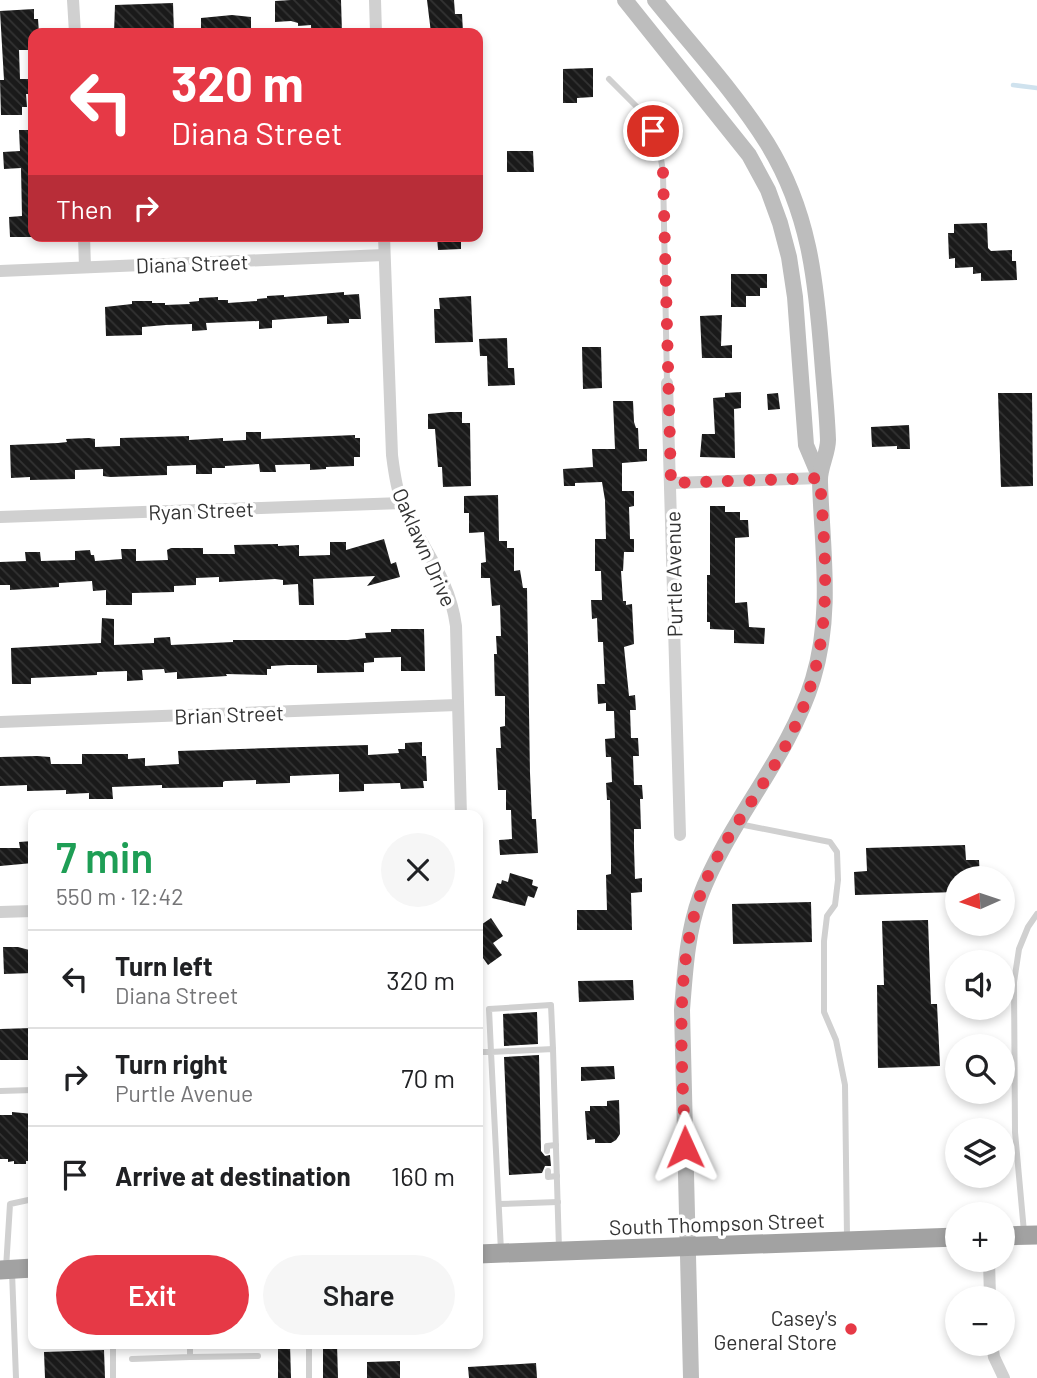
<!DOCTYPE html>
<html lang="en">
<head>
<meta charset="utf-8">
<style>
  body { margin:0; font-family:Barlow,sans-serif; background:#f6f6f6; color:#202124; height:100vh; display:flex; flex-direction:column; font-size:26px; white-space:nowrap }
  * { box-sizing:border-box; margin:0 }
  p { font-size:23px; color:#757577 }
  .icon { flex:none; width:38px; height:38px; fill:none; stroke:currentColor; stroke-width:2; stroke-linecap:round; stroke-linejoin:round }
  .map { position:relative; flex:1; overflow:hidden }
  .details { position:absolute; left:28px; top:810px; width:455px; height:539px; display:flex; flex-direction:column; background:#fff; border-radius:14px; box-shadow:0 4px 10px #0003 }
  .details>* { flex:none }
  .guide { position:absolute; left:28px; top:28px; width:455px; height:214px; border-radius:14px; box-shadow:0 4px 10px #0003; background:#e63946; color:#fff; overflow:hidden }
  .needle { width:46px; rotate:267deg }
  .tools { position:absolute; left:945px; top:866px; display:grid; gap:14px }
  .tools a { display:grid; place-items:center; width:70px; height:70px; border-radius:50%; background:#fff; box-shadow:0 4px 10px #0003; font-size:35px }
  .pin { position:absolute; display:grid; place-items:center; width:60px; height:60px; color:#fff; margin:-30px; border:4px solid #fff; border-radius:50%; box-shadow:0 2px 7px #0007 }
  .me { position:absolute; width:77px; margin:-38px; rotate:359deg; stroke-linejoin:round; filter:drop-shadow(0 0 5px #0008) }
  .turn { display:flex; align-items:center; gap:24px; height:147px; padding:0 28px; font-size:32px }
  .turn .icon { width:91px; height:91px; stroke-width:2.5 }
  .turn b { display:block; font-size:49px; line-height:60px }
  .then { display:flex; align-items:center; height:66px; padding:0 28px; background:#0003; gap:14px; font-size:26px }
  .round { display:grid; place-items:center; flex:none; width:74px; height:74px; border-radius:37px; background:#f6f6f6 }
  .summary { display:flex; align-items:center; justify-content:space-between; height:119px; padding:0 28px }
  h1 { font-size:42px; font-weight:600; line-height:52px; color:#1e9e55 }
  .primary-button { display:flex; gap:14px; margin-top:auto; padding:14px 28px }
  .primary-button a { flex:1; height:80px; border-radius:42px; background:#e63946; color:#fff; font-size:28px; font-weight:600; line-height:80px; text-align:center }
  .primary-button a+a { background:#f6f6f6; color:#202124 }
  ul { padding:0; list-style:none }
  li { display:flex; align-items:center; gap:21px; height:98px; padding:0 28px; border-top:2px solid #e0e0e0 }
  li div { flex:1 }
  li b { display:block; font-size:26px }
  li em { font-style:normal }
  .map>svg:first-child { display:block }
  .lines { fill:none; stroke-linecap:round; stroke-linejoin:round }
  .stream { stroke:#cfe2ee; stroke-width:4.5 }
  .building { fill:url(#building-back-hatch) }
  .service { stroke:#d0d0d0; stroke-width:6 }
  .minor { stroke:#d0d0d0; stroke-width:12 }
  .secondary { stroke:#bdbdbd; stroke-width:16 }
  .trunk { stroke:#a2a2a2; stroke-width:19 }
  .route { stroke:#e63946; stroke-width:12; stroke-dasharray:0 21.6 }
  .poi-dot { fill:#e63946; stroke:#fff; stroke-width:2.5 }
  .labels { text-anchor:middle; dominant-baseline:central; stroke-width:7; stroke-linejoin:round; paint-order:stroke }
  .street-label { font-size:21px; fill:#333; stroke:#fff }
  .poi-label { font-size:21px; fill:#333; stroke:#fff; text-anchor:end }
</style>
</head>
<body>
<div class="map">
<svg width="1037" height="1378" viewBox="0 0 1037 1378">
  <defs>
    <pattern id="building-back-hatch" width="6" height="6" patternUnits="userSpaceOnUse" patternTransform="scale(1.75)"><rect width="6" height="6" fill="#1a1a1a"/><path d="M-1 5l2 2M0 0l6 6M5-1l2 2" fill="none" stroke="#333"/></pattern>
  </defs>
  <rect width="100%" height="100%" fill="#fff"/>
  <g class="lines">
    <path class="stream" d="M1013,85L1037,88"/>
  </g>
  <g class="building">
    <path d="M291,0H341L342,33H311V25L298,26V23L291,21L275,22V1Z"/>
    <path d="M427,0H454L455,14H462L463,32L431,33Z"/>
    <path d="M173,3L174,33H114L115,5Z"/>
    <path d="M34,9V19H38L39,33H33V50H19L20,79H33V94H26L27,107H22V115H1L0,80H4L0,11Z"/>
    <path d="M232,15L251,17V33H201V18Z"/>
    <path d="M593,68V97L577,98V103H563V69Z"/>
    <path d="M19,130H33V237H10L9,217L22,216L21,168L4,169L3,152L20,151Z"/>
    <path d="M507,151H533L534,172H507Z"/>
    <path d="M987,223L988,248L991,251L1012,250V261H1016L1017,280L981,281V273L973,274V267L955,268V258L949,259L948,233H954V224Z"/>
    <path d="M437,236H461V249L438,250Z"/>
    <path d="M731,274H767V288H760V296H746V307H731Z"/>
    <path d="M344,292V295L359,294L361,319H349V323L327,324V316L272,320V328L259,329V321L206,323L207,330L192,331V324L166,325L142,327V335L106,336L105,307L132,304V301H152V303H165V305L190,304L189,302L199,301V298L218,297V300H228V303L257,301V299L267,298V296L284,295V297Z"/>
    <path d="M471,296L473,342L435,343L434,309H440L439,298Z"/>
    <path d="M722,315L721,346L732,345V358H702L700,316Z"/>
    <path d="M507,338L508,368H514L515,385L488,386L487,356H480L479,339Z"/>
    <path d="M582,347H601L602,388L583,389Z"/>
    <path d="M741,392V408L734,409L735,458L700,457L702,434H715L713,398L725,397V393Z"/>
    <path d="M778,393L780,409L768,410L767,394Z"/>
    <path d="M998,393H1032L1033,486L1001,487Z"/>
    <path d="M613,401H633L634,422L636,428H638L639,449H647V461L622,463V491H634V506L629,507L630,539H634V552H624L623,571H621L623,601H626V605L632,604L634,644L624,647L629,696L635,695L636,710H630L631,738H638L639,756H633L634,785H642L643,799H640L641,829H634V847L635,879L642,878V892L631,893L632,930H577V910H607L606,875L611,874V861L610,800H607L606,783L612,782L611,757H606L605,739L615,738L614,711H606V703L598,704L597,684H605L603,642H598L597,618L592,619L591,600H602L601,571H595V539H606L605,500L602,482L575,483V486H564L563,469L593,467L592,449H615Z"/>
    <path d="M450,412H462V423H470L471,486L443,487L442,467H438L435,429H428V414Z"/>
    <path d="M909,425L910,449H897V446L872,447L871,427Z"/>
    <path d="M246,432H261V439L355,435V438H360V457H354V466L326,467V469L310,470V464L275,465L276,472H260L259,464L225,466V468H212V474H196V465L167,466V475L110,477L103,476V469L75,470V479L30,480V477L11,478L10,445L58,443L67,442L66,439L89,438L95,439V447L120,446V438L189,436V440L223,438V441L246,440Z"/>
    <path d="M498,495L499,541H507V548H514V571L520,570L523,588H527L530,773L532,819H536L538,853L500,855L499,840L512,839L511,810H506V790H498L496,748H501L500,727L505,726V696H495L494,654H497L496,636H501L500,605L492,606L490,578H481V563L486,562L484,532L469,533V513H464V496Z"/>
    <path d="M710,506H725V512H740V520H748L749,537L735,538V603L747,602L749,627L765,628L764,644L734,643V630L710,629V622H707V575H710Z"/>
    <path d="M384,539L391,564L396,562L400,577L367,586L375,576L313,579L314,605H299L298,584L283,585V580L275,579L219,582V577L196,578V585L174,586V592L132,593V605H106V590L93,591L92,581L59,583V587L10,590V585H0V562L26,561L25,552H40L41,561L75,560V551L90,550L91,555H94L95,561L122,559L121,549H136V561L168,560L167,550L171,548H203V554H235L234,545L278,544V546L299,545V556L330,555V542H346V550Z"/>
    <path d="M102,618L114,619V645L154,643V638L170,637L171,645L233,642V640H348L366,638L365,633L391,632V629H424L425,671H401V657L374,658V662L364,663V672L317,673V665H288L271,666V669H267V675L226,674L227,676L177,679V672L165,673L164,669L142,670L143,680L127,681V671L97,672V675L31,678V684H12L11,648L101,643Z"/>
    <path d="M422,742V756H426L427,781H423L424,788L401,789L400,783L364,784V791L339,792V774L290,776V783L256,784V780L225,781L223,782V787L162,788V785L112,787L113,799H89V793L66,794V790L27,791V785L0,786V757L37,756L50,757L51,764H82V754H128V759L145,758V766L179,764L178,751L368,745V755L399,753L398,749H405V743Z"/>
    <path d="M33,841V863L0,866V848H20L19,842Z"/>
    <path d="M965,845L966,860H979L980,878H957V892L855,895L854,872L867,871L866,848Z"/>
    <path d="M510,873L533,880L532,885L538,887L534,898L528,896L525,906L492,898L497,883L501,884L502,880L508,882Z"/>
    <path d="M811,902L812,942L733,944L732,904Z"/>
    <path d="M491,918L503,936L493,943L502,955L488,965L478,951V927Z"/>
    <path d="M928,920L931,1004H937L940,1066L878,1068L877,985H884L882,921Z"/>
    <path d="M3,947H18L33,951V973L4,974Z"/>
    <path d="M633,980L634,1000L579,1002L578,981Z"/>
    <path d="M537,1012L538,1044L504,1046L503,1014Z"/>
    <path d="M33,1028V1060H0V1029Z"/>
    <path d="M539,1055L541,1151L545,1156L550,1155L551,1166H545L542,1173L509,1175L504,1057Z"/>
    <path d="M614,1066L615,1079L581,1081V1067Z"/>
    <path d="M619,1100L620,1134L616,1140L611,1143H595V1139L587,1140L585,1111H590V1106H607V1101Z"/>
    <path d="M12,1112L33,1114V1157L32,1161H26V1164H14V1161L8,1162V1159H0V1115H12Z"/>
    <path d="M278,1344H290L291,1378H278Z"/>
    <path d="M323,1344H337L338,1378H323Z"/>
    <path d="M104,1350L105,1378H45L44,1352Z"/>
    <path d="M400,1361V1378H367V1362Z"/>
    <path d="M536,1363L537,1378H469L468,1367Z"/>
  </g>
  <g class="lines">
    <g class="service">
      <path d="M609,79L646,116L659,146L663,172L667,383"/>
      <path d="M739,824L830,842L837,852L838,880L835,905L827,916L824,941V1012L836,1040L845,1085L847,1237"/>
      <path d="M478,1052H491L489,1009L551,1005L553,1049"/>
      <path d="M0,1091L33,1090"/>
      <path d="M547,1151V1146L556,1145"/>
      <path d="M548,1171V1177L557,1176"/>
      <path d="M499,1204L558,1202"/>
      <path d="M1024,1232L1015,1132L1014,982L1019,949L1028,927L1037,914"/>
      <path d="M501,1251L491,1052L553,1049L559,1249"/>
      <path d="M6,1268L10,1204L33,1199"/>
      <path d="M12,1272L16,1378"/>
      <path d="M113,1344V1378"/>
      <path d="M309,1344V1378"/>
      <path d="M190,1357L258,1356"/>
      <path d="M132,1359L190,1357V1344"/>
    </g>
    <g class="minor">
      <path d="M73,0L75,33"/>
      <path d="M375,0L376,33"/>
      <path d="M84,236L85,267"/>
      <path d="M384,236L392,455C394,471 396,488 402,503C421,548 449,575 456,626L461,816"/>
      <path d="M0,271L384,255"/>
      <path d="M667,383L680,835"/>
      <path d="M671,483L820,478"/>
      <path d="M0,517L402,503"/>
      <path d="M0,722L457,705"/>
      <path d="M0,912L33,911"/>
      <path d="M989,1260L990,1298"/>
      <path d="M992,1344L994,1357L1004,1378"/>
    </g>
    <g class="secondary">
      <path d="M625,0L749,155L768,190L780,223L789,257L795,297L806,445L820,478"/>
      <path d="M655,0C692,46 735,92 767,143C809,211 816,279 822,358C824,385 827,412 828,440C828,454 819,468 820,482C822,548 833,614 813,679C789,758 729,820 700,897C687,933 685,972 682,1010L691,1378"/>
    </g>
    <g class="trunk">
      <path d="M1003,1236L1037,1235"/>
      <path d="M478,1254L957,1237"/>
      <path d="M0,1270L33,1268"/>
    </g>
  </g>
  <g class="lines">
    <path class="route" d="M653,131L659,146L663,172L671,483L820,478C826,572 835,644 792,733C765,790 719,838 699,899C673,979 683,1065 685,1147"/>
  </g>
  <circle class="poi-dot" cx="851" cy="1329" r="7"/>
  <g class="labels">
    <g class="street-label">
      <text transform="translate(192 263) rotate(-2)">Diana Street</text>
      <text transform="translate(201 510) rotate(-2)">Ryan Street</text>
      <text transform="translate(425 547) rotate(66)">Oaklawn Drive</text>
      <text transform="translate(673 574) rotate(-91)">Purtle Avenue</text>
      <text transform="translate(229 714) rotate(-2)">Brian Street</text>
      <text transform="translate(717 1223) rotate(-2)">South Thompson Street</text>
    </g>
    <g class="poi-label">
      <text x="837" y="1317">Casey's<tspan x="837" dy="24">General Store</tspan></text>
    </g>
  </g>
</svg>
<div class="tools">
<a><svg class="needle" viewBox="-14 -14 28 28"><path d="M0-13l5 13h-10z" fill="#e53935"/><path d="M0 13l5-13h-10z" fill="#757577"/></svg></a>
<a><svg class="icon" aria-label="sound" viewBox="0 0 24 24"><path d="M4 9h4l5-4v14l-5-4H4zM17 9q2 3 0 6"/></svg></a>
<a><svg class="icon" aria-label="search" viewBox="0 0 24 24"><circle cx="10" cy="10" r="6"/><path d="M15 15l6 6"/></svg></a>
<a><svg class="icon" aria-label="layers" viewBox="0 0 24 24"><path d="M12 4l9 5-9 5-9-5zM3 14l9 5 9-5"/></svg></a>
<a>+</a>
<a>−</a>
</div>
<div class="pin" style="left:653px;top:131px;background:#d93025"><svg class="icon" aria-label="arrive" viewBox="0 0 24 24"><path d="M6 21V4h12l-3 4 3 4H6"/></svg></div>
<svg class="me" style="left:685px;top:1147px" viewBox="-20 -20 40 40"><path d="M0-17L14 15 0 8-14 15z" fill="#e63946" stroke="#fff" stroke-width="4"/></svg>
<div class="guide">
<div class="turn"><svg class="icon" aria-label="left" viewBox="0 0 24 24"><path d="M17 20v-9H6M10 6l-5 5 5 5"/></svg><div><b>320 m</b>Diana Street</div></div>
<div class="then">Then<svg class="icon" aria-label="right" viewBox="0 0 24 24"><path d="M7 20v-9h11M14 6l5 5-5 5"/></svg></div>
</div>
<section class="details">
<div class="summary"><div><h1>7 min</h1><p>550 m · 12:42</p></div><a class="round"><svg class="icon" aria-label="close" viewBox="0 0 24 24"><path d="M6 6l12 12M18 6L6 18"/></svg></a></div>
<ul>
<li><svg class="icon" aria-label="left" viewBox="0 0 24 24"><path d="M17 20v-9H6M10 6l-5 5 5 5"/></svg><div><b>Turn left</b><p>Diana Street</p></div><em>320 m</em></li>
<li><svg class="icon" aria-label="right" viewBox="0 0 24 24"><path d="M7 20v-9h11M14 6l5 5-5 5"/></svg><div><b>Turn right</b><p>Purtle Avenue</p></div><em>70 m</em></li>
<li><svg class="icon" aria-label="arrive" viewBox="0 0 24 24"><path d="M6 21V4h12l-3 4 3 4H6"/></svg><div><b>Arrive at destination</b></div><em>160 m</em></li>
</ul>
<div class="primary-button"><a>Exit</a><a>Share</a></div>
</section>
</div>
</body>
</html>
